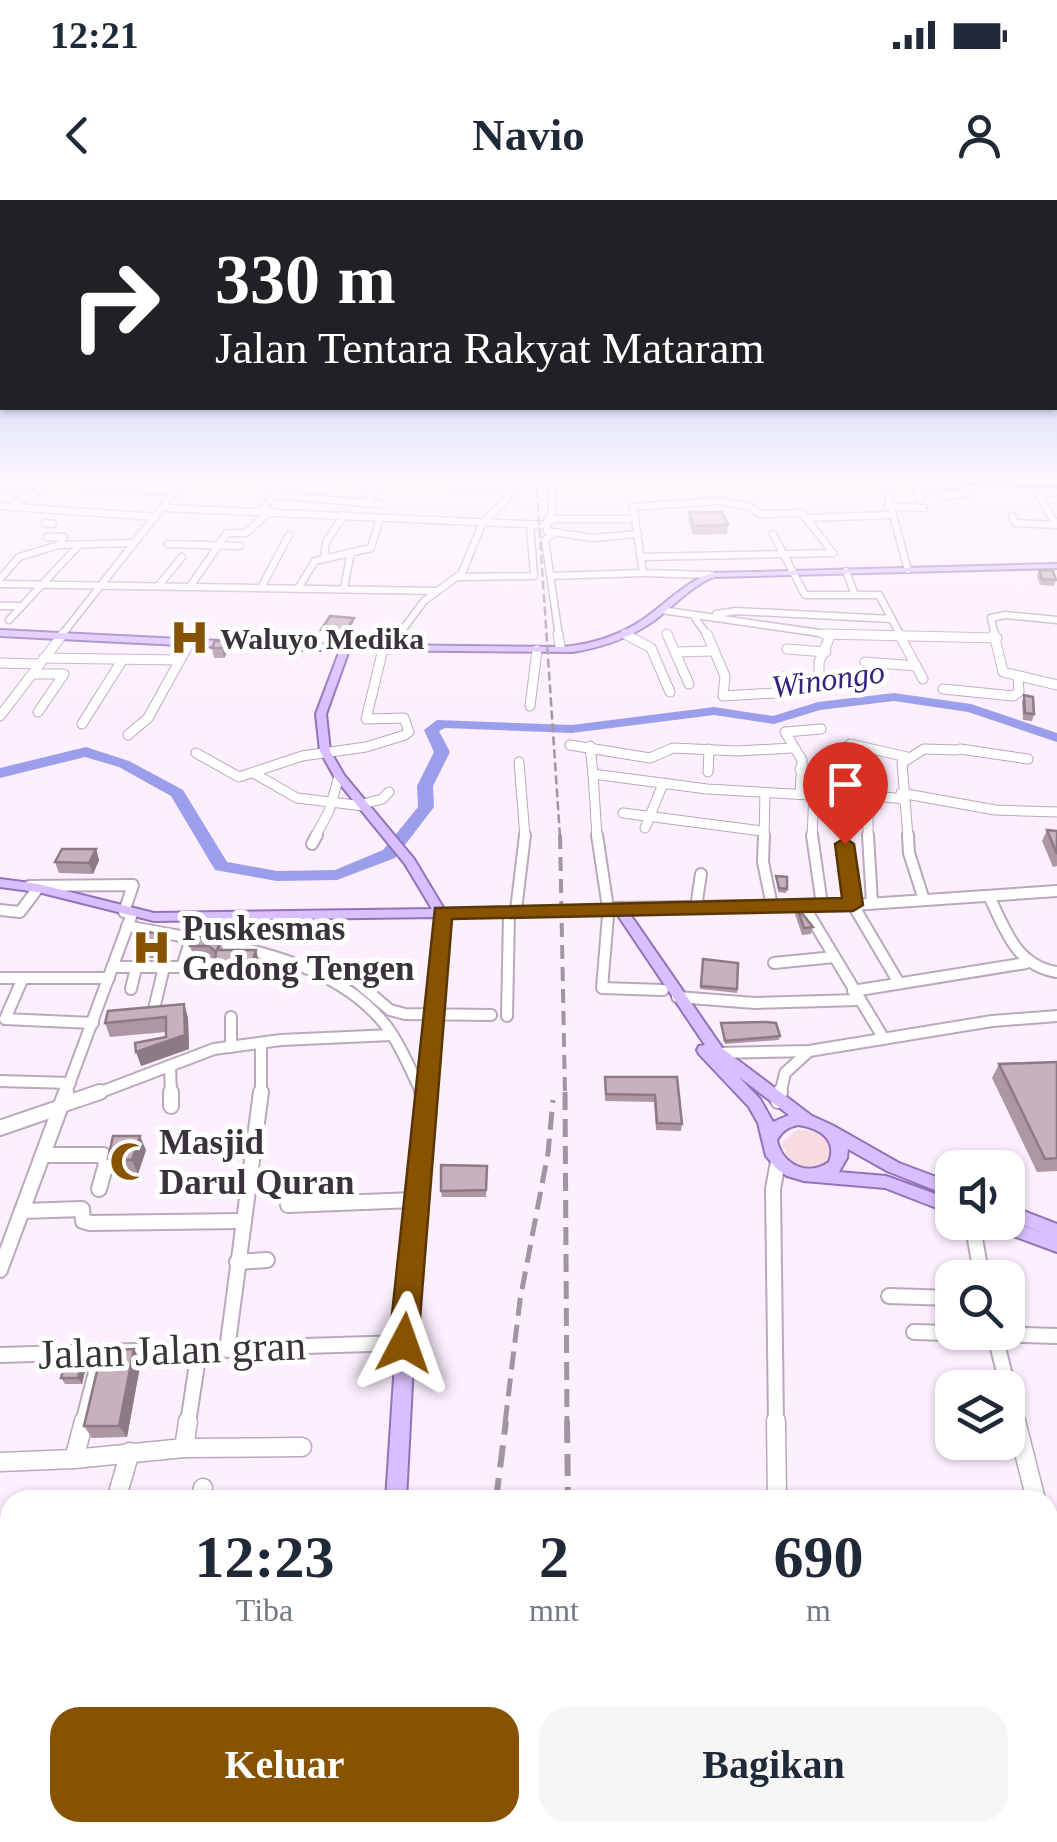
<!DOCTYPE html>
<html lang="id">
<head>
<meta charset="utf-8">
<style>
  body { margin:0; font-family:"Times New Roman",serif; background:#f6f6f7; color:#1f2937; height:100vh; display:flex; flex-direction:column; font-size:38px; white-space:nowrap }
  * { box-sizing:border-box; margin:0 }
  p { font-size:32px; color:#747a83 }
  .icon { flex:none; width:55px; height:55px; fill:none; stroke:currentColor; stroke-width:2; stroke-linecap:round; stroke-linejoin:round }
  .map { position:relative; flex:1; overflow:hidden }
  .details { position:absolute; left:0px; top:1290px; width:1058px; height:352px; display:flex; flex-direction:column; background:#fff; border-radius:30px 30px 0 0; box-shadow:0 2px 8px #0004 }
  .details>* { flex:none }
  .guide { position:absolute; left:0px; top:0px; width:1058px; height:210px; box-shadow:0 2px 8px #0004; background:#202124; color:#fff; overflow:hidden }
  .buttons { position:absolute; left:935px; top:950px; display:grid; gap:20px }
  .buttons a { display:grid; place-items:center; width:90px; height:90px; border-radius:20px; background:#fff; box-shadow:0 2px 8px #0004; font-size:50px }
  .pin { position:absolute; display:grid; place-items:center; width:85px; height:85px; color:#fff; margin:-102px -42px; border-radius:50% 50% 50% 0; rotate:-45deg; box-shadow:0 0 10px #0007 }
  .pin .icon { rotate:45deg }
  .me { position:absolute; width:110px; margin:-55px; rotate:4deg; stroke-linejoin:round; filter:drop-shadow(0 0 8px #0008) }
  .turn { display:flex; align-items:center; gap:35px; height:210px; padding:0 50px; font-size:45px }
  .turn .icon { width:130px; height:130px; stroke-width:2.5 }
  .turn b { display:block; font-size:70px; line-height:85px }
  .eta { display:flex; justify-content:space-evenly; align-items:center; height:170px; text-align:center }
  .eta b { font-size:60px; font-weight:700; line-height:70px }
  .primary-button { display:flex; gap:20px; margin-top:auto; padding:20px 50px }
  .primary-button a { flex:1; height:115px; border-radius:30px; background:#875300; color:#fff; font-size:40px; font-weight:700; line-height:115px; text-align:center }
  .primary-button a+a { background:#f6f6f7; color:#1f2937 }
  .status { display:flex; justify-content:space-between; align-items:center; height:70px; padding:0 50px; background:#fff; direction:ltr }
  .status svg { height:28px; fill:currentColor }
  header { display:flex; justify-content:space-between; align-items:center; height:130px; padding:0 50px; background:#fff; font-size:45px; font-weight:700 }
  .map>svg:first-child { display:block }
  .green { fill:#f8dbe0 }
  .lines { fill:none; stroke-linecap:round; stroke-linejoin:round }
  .stream { stroke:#7e7fb6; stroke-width:2.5 }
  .river { fill:#9b9feb; fill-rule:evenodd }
  .minor-far4-casing { stroke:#baa9bc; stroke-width:9 }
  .minor-far3-casing { stroke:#baa9bc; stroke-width:11 }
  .minor-far2-casing { stroke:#baa9bc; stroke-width:14 }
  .minor-far1-casing { stroke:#baa9bc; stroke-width:18 }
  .minor-casing { stroke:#baa9bc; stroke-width:21 }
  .major-casing { stroke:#9273b9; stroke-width:4 }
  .minor-far4 { stroke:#fff; stroke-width:6 }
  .minor-far3 { stroke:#fff; stroke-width:9 }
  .minor-far2 { stroke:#fff; stroke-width:10 }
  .minor-far1 { stroke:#fff; stroke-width:14 }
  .minor { stroke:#fff; stroke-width:18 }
  .major { fill:#dabffe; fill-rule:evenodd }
  .rail-far3 { stroke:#a095a1; stroke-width:2.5; stroke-dasharray:9 4; stroke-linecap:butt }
  .rail-far2 { stroke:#a095a1; stroke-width:4; stroke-dasharray:14 8; stroke-linecap:butt }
  .rail-far1 { stroke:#a095a1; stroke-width:5; stroke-dasharray:18 9; stroke-linecap:butt }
  .rail { stroke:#a095a1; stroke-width:6; stroke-dasharray:22 11; stroke-linecap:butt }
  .wall { fill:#ac97a3 }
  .shaded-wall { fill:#8c7b84 }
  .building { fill:#c8b0bd; stroke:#8c7b84; stroke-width:2.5 }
  .route { fill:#875300; stroke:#583600; stroke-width:2.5 }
  .labels { text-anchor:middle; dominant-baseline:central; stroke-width:10; stroke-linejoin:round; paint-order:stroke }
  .far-poi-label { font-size:30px; font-weight:bold; fill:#3a333b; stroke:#fff; text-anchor:start }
  .far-water-label { font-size:32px; font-style:italic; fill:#31287e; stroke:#fff }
  .poi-label { font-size:35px; font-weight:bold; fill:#3a333b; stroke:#fff; text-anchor:start }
  .near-street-label { font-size:42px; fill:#3a333b; stroke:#fff }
</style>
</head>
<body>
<div class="status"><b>12:21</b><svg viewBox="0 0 49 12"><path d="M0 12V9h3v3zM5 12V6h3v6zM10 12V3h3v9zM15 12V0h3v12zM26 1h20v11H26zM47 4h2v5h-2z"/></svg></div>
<header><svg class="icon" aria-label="back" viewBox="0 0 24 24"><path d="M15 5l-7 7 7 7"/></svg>Navio<svg class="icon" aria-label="person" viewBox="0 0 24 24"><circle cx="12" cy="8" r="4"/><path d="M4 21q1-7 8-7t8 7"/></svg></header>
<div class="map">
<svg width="1057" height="1642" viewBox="0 0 1057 1642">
  <rect width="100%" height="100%" fill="#fdefff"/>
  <path class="green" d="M797,930C812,928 825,934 832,949L828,964L809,969L788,959L782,942Z"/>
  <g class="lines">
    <g class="stream">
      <path d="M703,277L882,282"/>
      <path d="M962,284L1057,286"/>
    </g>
    <path class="river" d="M894,493L971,504L1057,533V542L968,512L894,501L820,510L774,524L714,515L572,533L445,528L439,531L450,552L433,586L434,607L395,658L337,680L277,681L215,670L171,596L119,567L85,557L0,578V568L86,547L129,561L183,590L227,662L277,671L335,670L383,650L418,607L417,586L434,552L424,530L437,520L572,525L714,507L773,516L818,502Z"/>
    <defs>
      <g id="minor-far4">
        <path d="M89,277L79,285L178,292"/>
        <path d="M285,277H322"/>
        <path d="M883,278L908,370"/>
        <path d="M428,283L512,290"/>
        <path d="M884,283L960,286L966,294L943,296"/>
        <path d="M914,284L920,299"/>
        <path d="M0,286L16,287L34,277"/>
        <path d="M273,295L380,304"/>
        <path d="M364,303L388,277"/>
        <path d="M0,306L156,317"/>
        <path d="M11,306L61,277"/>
        <path d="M888,306L924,308"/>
        <path d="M166,308L546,325"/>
        <path d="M262,310L287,278"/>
        <path d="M1012,316L1015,323L1057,325"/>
        <path d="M806,318L891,315"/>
        <path d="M635,319H553L546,325L547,331L592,338L638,334"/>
        <path d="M547,321L552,313L551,279"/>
        <path d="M45,323L53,324"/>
        <path d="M1056,325L1039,295L1057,292"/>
        <path d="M552,334L545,340L559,436"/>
        <path d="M773,334L805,395H879L901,436"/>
        <path d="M47,337H64L59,345L133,343"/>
        <path d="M168,344L240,346"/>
        <path d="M642,357L833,353L802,313L760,314L750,307L720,301L633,307L643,373L712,375"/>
        <path d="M324,358L326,342L344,315"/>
        <path d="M846,371L855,395"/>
        <path d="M551,376L643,373"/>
        <path d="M459,377L534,376L530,324"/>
        <path d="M0,379L19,357L59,345"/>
        <path d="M0,384L436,391"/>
        <path d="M159,385L182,357"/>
        <path d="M191,385L227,333H246L271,310"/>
        <path d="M262,386L289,335"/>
        <path d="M299,387L315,361L371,348L380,318"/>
        <path d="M344,388L351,352"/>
        <path d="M0,406H22"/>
        <path d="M661,410L840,436"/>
        <path d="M716,414L736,411L891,419"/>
        <path d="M695,418L708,436"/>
        <path d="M9,420L79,345"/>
        <path d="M625,434L629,436"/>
        <path d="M61,436L186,277"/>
        <path d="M398,436L424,401L462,373L483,322L504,303L520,277"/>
        <path d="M995,436L991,418L1005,415L1057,420"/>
      </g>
      <g id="minor-far3">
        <path d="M558,434L560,446"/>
        <path d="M625,434L651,448L670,492"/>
        <path d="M667,434L689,484"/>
        <path d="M707,434L725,476L723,496L774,493L783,487V477L819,479"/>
        <path d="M823,434L997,438"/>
        <path d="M899,434L923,479"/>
        <path d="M994,434L1003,472L1057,485"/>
        <path d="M389,449L400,434"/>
        <path d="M787,449L826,452"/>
        <path d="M675,452L712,451"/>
        <path d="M44,458L178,460"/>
        <path d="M865,462L916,466"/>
        <path d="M0,463L40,464"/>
        <path d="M33,474H64L38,512"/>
        <path d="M819,484V462L831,434"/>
        <path d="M943,489L1013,496L1019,492L1018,478"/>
        <path d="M530,506L537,450"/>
        <path d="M0,516L63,434"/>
        <path d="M82,524L123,459"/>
        <path d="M128,535L148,518L190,442"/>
        <path d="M850,544L907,557"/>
        <path d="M570,545L650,558L673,548L737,551L792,548"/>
        <path d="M590,546L593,574L707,589L843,597L852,593L902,599"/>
        <path d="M960,549L1028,559"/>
        <path d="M196,553L239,577L302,556L366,547L405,535L409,532L404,518L366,519L383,449"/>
        <path d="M519,562L525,637"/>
        <path d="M868,566V637"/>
        <path d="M800,569L865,577"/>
        <path d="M708,572L709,549"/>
        <path d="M255,574L297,598L364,606"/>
        <path d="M593,574L597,637"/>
        <path d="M901,593L995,610L1057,612"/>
        <path d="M800,594L802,560L785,532L821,529"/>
        <path d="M363,604L382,599L389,592"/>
        <path d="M623,613L762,631"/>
        <path d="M645,628L663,584"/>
        <path d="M315,637L329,611L339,576"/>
        <path d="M764,637L765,593"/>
        <path d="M812,637L814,594"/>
        <path d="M908,637L902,563L924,549L957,550"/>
      </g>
      <g id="minor-far2">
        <path d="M597,635L608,708"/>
        <path d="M764,635L763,662L772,706"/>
        <path d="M812,635L822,705"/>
        <path d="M868,635L872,703"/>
        <path d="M908,635L909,653L924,700"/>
        <path d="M312,644L317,635"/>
        <path d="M845,644L853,705L899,783"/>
        <path d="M29,686L133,685L124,712"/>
        <path d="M989,696C1005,729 1016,766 1057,772"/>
        <path d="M804,706L884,839"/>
        <path d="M696,707L701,674"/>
        <path d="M612,708L853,705L1057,691"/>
        <path d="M0,710L20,712L38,688"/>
        <path d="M516,710L525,635"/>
        <path d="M608,716L602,788L663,790"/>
        <path d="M127,726C213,744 329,751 387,827C402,847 411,872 423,895"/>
        <path d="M774,763L834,757"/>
        <path d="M112,767H211"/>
        <path d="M182,767L191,739"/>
        <path d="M0,778H109"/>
        <path d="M23,778L5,819L93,823"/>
        <path d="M357,782L390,810L405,814L491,815"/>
        <path d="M131,789L136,768"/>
        <path d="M853,791L1026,763"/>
        <path d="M677,797L755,803L858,800"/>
        <path d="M154,809L164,767"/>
        <path d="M507,816L509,715"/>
        <path d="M231,817V847"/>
        <path d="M718,853L809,851L992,821L1057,816"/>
        <path d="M170,866L171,895"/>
        <path d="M0,881L70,883"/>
        <path d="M65,895L132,714"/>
        <path d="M93,895L214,849L281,840L392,835"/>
        <path d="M261,895V843"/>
        <path d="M780,895L785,873L809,851"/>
      </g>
      <g id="minor-far1">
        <path d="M171,892V906"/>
        <path d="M422,892L424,897"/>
        <path d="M778,901L780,892"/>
        <path d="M61,905L100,892"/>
        <path d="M0,928L61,907"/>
        <path d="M43,955H103L106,964L99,989"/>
        <path d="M288,1005L414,1000"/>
        <path d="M22,1011L82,1009L83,1021L90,1023L241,1021"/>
        <path d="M972,1022L982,1078"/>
        <path d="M237,1062L267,1060"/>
        <path d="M0,1070L66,892"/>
        <path d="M889,1096L952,1098"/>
        <path d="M914,1132L1057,1136"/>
        <path d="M994,1132L1017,1223"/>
        <path d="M227,1150L261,892"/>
        <path d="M0,1155L404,1143"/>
        <path d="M83,1223L101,1153"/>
        <path d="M188,1223L199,1151"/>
        <path d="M776,1223L773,989L778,962"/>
      </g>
      <g id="minor">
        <path d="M84,1221L74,1259L184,1248L188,1221"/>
        <path d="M776,1221L777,1300"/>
        <path d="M1016,1221L1036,1300"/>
        <path d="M184,1248L302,1247"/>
        <path d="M0,1262L74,1259"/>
        <path d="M116,1300L130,1252"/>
        <path d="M200,1300L203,1288"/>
        <path d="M1048,1346L1057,1384"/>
        <path d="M0,1539L10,1541"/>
        <path d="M821,1632L822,1642"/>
        <path d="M941,1632L942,1642"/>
      </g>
      <g id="major">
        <path d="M1057,364V368L713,377C691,387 674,405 655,420C630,438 603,447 573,452L349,450L326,514L330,551L344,575L414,659L444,709L625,707L723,849L812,916L832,925L899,963L952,983V997L887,971L848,949L847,958L839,972L886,976L952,1000V1014L885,988L804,981L787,976L777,969L766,956L758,923L749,907L699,854L697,850L699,846L705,845L617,714L449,717L421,1010L406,1300H386L405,1010L437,717L154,721L38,692L0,687V679L38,684L154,713L432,709L405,664L335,578L320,551L316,514L340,450H283L0,436V430L283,444L562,447C596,444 625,434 652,413C672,398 688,381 712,373ZM739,877L789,915L773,922L760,899ZM798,925C819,928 838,939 829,962C808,977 782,965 777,940C782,931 788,927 798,925Z"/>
        <path d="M1008,1005L1057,1024V1052L989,1027L987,1022H1008V1020L1040,1032L1008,1019Z"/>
        <path d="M312,1632H336L333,1642H309Z"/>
      </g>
    </defs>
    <use href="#minor-far4" class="minor-far4-casing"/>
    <use href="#minor-far3" class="minor-far3-casing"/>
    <use href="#minor-far2" class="minor-far2-casing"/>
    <use href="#minor-far1" class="minor-far1-casing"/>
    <use href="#minor" class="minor-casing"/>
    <use href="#major" class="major-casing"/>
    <use href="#minor-far4" class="minor-far4"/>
    <use href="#minor-far3" class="minor-far3"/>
    <use href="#minor-far2" class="minor-far2"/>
    <use href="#minor-far1" class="minor-far1"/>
    <use href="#minor" class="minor"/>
    <use href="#major" class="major"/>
    <path class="rail-far3" d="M536,277L560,637"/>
    <path class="rail-far2" d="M560,635L565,895"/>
    <g class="rail-far1">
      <path d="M565,892L567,1223"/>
      <path d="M505,1223L520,1100L548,953L553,900"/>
    </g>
    <g class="rail">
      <path d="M567,1221L568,1300"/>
      <path d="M496,1300L506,1221"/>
      <path d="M472,1632V1642"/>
      <path d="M563,1632V1642"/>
      <path d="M580,1632V1642"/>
    </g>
  </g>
  <g class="wall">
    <path d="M689,312L728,325L727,334L693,335L688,321Z"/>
    <path d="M1039,370L1056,380L1054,386L1040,385L1037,376Z"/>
    <path d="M354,418V421L346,435L322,433L321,430Z"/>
    <path d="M215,441L228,451L224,458H214L212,448Z"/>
    <path d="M1024,495L1034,514L1032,521L1023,520L1022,502Z"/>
    <path d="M1047,630L1057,631V666L1053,667L1042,641Z"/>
    <path d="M96,649L99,660L93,674L59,673L55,662Z"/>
    <path d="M776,676L787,689L786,693L778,692Z"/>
    <path d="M797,707L813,727L811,734L802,735L795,714Z"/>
    <path d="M220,741L223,750H256L259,762L254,778L210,777L206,765L214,760L212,758H194L190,746Z"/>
    <path d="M168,743L163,758H136L134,751Z"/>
    <path d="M703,759L738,763L737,793L700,789Z"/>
    <path d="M184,804L188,818L189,849L141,866L166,837V832L110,837L105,823Z"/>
    <path d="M721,823L780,836L779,840L725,844Z"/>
    <path d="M1057,862V971L1037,972L992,878L999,864Z"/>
    <path d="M605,877H677L682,924L681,931L656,930L654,902L605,901Z"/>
    <path d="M146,950L138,974L114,973L108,959Z"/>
    <path d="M487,966L486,997H442L441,991Z"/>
    <path d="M141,1161L127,1237L92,1238L84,1226Z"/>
    <path d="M87,1163L82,1184H65L61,1178Z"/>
  </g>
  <g class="shaded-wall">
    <path d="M226,441L228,451L224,458L222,448Z"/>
    <path d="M96,649L99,660L93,674L89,663Z"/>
    <path d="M165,735L168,743L163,758L160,751Z"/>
    <path d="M256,750L259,762L254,778L251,766Z"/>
    <path d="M184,804L188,818L189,849L141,866L136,852L185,835Z"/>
    <path d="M140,936L146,950L138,974L132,960Z"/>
    <path d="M134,1149L141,1161L127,1237L119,1226Z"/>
    <path d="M83,1157L87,1163L82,1184L78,1178Z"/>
    <path d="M10,1606V1626L4,1642H0V1631Z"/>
    <path d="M210,1632H219L216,1642H207Z"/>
    <path d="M274,1632L279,1634L277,1642H272Z"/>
  </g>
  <g class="building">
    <path d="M689,312H722L728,325L694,326Z"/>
    <path d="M1039,370L1053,371L1056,380L1042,379Z"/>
    <path d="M330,416L354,418L345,432L321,430Z"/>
    <path d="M215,441H226L222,448H212Z"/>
    <path d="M1024,495L1033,497L1034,514L1025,513Z"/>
    <path d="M1047,630L1057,631V654Z"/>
    <path d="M62,649H96L89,663L55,662Z"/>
    <path d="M776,676L787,677V689L779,688Z"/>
    <path d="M797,707L813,727L804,728Z"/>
    <path d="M142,731L165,735L160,751H134L138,734Z"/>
    <path d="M194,736L220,741L217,750H256L251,766L206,765L215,760L216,752L209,746H190Z"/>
    <path d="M703,759L738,763L737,789L701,786Z"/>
    <path d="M184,804L185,835L136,852L135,843L166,837V817L105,823L108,811Z"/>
    <path d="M766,822L776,823L780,836L725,841L721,823Z"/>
    <path d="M1057,862V958L1045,959L999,864Z"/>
    <path d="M605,877H677L682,924L657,923L655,895L606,894Z"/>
    <path d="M113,936H140L132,960L108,959Z"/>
    <path d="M441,965L487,966L486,990L441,991Z"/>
    <path d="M134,1149L119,1226H84L102,1150Z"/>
    <path d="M67,1157H83L78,1178H61Z"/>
    <path d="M0,1580L10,1582V1606L0,1631Z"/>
    <path d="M126,1632H210L207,1642H123Z"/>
    <path d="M241,1632H274L272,1642H238Z"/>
  </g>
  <linearGradient id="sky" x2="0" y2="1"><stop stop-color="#89ace9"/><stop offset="0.55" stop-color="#fef8ff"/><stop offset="1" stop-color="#fef8ff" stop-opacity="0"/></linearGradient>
  <rect width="1057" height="507" fill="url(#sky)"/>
  <path class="route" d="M845,638L854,644L863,705L853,711L452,719L418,1143L414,1153L404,1157L393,1153L389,1143L435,708L842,698L835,644Z"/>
  <defs>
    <symbol id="hospital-bare" viewBox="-9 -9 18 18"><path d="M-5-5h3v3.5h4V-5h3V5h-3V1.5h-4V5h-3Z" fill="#875300" stroke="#fff" stroke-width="2.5" paint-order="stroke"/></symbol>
    <symbol id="mosque-bare" viewBox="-9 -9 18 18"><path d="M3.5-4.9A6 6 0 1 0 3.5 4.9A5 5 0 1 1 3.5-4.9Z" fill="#875300" stroke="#fff" stroke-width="2.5" paint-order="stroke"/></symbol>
  </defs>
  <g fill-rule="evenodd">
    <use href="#hospital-bare" x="162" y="410" width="55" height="55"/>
    <use href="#hospital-bare" x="124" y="720" width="55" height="55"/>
    <use href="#mosque-bare" x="102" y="934" width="55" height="55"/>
  </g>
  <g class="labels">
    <g class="far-poi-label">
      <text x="220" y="438">Waluyo Medika</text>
    </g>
    <g class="far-water-label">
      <text transform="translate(828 479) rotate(-8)">Winongo</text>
    </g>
    <g class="poi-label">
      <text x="182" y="728">Puskesmas<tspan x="182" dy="40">Gedong Tengen</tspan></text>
      <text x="159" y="942">Masjid<tspan x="159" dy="40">Darul Quran</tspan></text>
    </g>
    <g class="near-street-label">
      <text transform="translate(172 1150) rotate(-2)">Jalan Jalan gran</text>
    </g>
  </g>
</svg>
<div class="buttons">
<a><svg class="icon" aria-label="sound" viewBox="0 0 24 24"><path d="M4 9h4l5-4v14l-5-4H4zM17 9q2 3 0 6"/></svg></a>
<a><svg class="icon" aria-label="search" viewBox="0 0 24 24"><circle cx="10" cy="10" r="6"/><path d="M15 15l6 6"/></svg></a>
<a><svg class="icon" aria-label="layers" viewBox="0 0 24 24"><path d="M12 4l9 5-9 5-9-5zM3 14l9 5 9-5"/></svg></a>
</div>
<div class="pin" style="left:845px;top:644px;background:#d93025"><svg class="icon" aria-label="arrive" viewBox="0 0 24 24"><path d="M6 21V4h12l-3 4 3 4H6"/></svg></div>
<svg class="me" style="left:404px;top:1143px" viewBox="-20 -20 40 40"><path d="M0-17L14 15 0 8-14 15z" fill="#875300" stroke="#fff" stroke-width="4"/></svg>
<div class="guide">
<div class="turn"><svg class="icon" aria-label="right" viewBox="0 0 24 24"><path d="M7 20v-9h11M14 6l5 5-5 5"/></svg><div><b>330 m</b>Jalan Tentara Rakyat Mataram</div></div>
</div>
<section class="details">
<div class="eta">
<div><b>12:23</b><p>Tiba</p></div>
<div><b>2</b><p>mnt</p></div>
<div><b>690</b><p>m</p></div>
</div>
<div class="primary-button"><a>Keluar</a><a>Bagikan</a></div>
</section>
</div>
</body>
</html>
